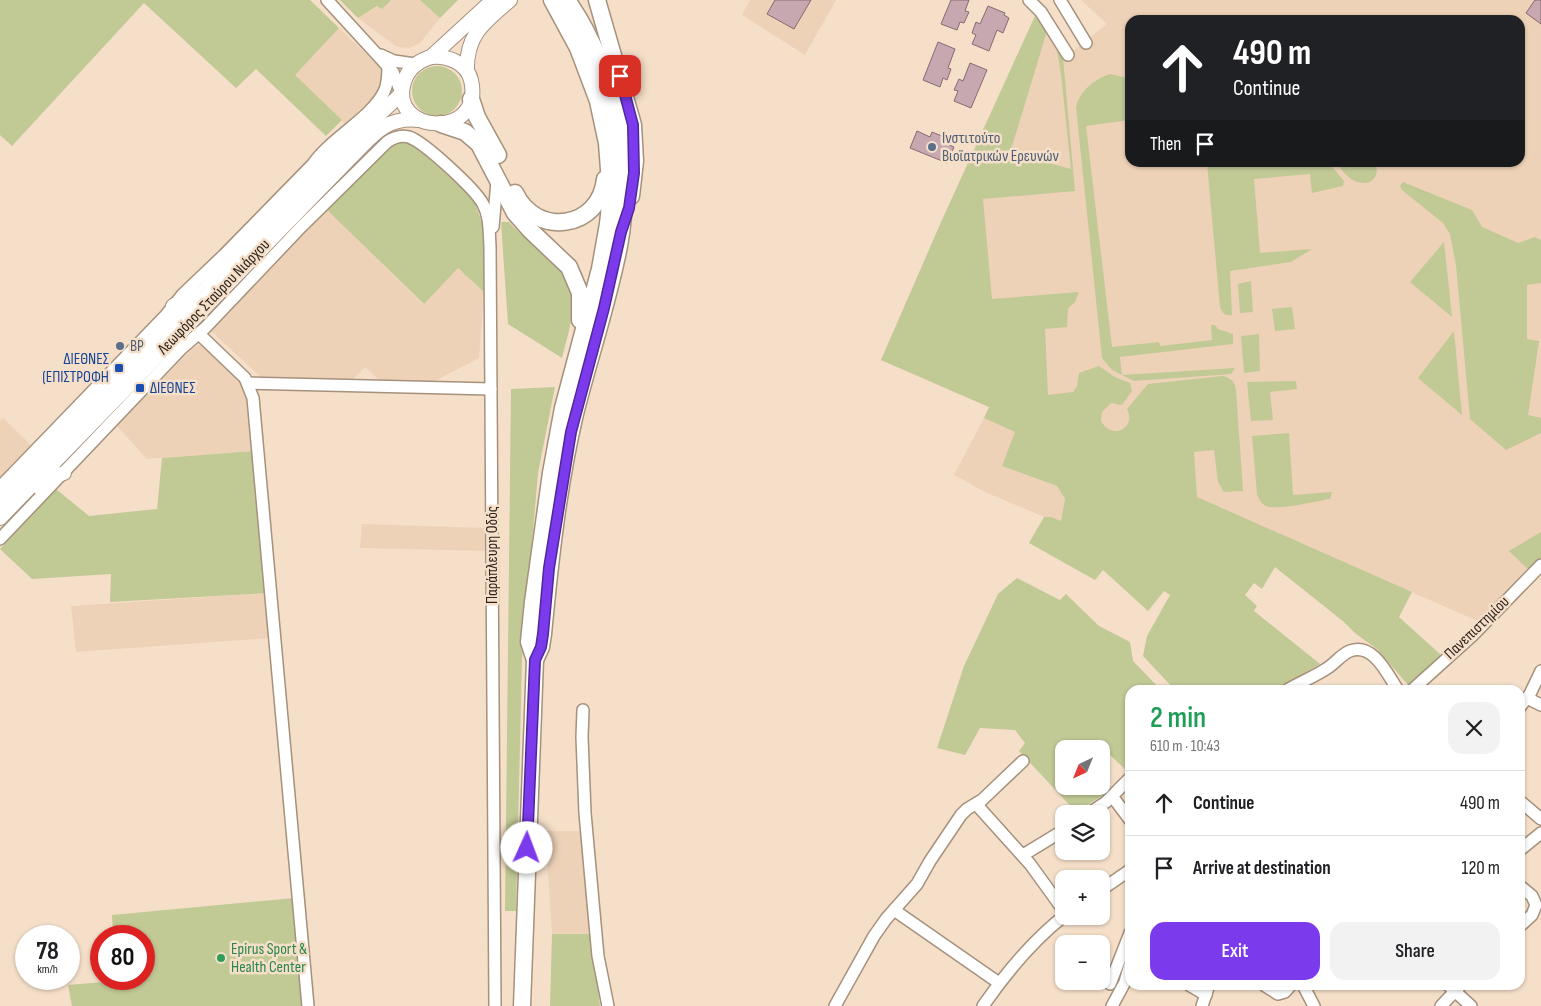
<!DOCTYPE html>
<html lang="en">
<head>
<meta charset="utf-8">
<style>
  body { margin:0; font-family:"Sofia Sans Condensed",sans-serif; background:#f2f2f2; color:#202124; height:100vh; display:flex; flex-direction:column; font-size:19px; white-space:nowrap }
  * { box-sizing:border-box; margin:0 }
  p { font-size:16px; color:#757577 }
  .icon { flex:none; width:28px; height:28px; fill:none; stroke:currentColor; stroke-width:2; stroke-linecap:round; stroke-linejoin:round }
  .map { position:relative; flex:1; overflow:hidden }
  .details { position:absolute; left:1125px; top:685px; width:400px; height:305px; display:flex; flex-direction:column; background:#fff; border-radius:15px; box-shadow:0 1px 4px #0004 }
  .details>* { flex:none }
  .guide { position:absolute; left:1125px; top:15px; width:400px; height:152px; border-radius:15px; box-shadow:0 1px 4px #0004; background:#202124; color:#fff; overflow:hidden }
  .needle { width:32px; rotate:223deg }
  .controls { position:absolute; left:1055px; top:740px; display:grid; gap:10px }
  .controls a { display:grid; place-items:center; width:55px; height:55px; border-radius:10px; background:#fff; box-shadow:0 1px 4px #0004; font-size:25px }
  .speed { position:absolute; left:15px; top:925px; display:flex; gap:10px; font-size:25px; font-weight:700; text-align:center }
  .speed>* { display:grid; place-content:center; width:65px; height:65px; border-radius:50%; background:#fff; box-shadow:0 1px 4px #0004; line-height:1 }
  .speed small { font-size:12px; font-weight:400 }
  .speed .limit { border:8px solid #d22; background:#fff; color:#111 }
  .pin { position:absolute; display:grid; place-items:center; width:42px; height:42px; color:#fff; margin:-21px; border-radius:10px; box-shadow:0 2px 8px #0006 }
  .me { position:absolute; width:55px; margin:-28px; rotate:2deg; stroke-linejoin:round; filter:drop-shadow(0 0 4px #0008) }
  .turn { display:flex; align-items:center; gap:18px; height:105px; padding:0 25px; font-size:22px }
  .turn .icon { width:65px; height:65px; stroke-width:2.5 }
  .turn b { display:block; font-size:35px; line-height:42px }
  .then { display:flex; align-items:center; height:48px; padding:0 25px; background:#0003; gap:10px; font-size:19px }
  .round { display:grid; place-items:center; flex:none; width:52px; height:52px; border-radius:15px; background:#f2f2f2 }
  .overview { display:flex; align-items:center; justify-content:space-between; height:85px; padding:0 25px }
  h1 { font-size:30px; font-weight:600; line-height:38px; color:#1e9e55 }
  .action { display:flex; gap:10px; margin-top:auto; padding:10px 25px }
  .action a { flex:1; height:58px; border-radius:15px; background:#7c3aed; color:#fff; font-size:20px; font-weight:600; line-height:58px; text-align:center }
  .action a+a { background:#f2f2f2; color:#202124 }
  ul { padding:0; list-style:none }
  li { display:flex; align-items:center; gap:15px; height:65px; padding:0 25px; border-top:1px solid #e0e0e0 }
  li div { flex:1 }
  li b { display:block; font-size:19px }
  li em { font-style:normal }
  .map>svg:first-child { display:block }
  .built { fill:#edd2b7; fill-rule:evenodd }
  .green { fill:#c1c995 }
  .building { fill:#c7a8b0; stroke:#866a72 }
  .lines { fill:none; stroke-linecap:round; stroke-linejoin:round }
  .minor-casing { stroke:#a5917c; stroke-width:14 }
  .major-casing { stroke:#a5917c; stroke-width:16 }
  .highway-casing { stroke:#a5917c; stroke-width:19 }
  .minor { stroke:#fff; stroke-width:11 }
  .major { stroke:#fff; stroke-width:14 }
  .highway { stroke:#fff; stroke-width:16 }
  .route-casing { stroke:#51269a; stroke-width:12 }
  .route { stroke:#7c3aed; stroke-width:9 }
  .service-dot { fill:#5c6f8a; stroke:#f5dfc9; stroke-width:2 }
  .transit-dot { fill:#1a4fb4; stroke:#f5dfc9; stroke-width:2 }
  .leisure-dot { fill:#2e9e5b; stroke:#f5dfc9; stroke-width:2 }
  .labels { text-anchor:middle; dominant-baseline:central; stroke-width:5; stroke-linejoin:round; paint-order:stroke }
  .service-label { font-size:16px; fill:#4e5e75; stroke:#f5dfc9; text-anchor:start }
  .street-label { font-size:16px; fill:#2b231b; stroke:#f5dfc9 }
  .transit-label { font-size:16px; fill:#164399; stroke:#f5dfc9; text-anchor:end }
  .leisure-label { font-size:16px; fill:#27864d; stroke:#f5dfc9; text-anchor:start }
</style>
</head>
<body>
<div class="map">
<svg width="1541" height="1006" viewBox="0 0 1541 1006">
  <rect width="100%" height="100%" fill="#f5dfc9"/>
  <g class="built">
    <path d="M391,0H420L440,18L420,43L409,48L397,47L358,18L378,6L382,9Z"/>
    <path d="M750,0H836L805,55L742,15Z"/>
    <path d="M1081,0H1541V558L1480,622L881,360L942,220L1035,16L1047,31L1064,58L1107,24ZM1130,20H1520V162H1130Z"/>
    <path d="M339,28L380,67L381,74V85L377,94L345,124L294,75Z"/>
    <path d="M327,210L423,304L458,268L484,292L479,358L429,384L381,382L365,367L352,380L263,379L210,330Z"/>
    <path d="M201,345L241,382L249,396L254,451L147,459L117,426L195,346Z"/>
    <path d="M3,418L31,445L0,478V421Z"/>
    <path d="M984,418L1016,432L1002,466L1057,486L1065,499L1061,522L1051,517H1044L985,492L954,475Z"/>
    <path d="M362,524L486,528V551L360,548Z"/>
    <path d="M267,593L271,638L76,652L71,606Z"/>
    <path d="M545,831H583L591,934H552Z"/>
  </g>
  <g class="green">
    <path d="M0,0H310L339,28L295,75L342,120L326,136L256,69L236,88L144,3L12,146L0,135Z"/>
    <path d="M340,0H391L382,9L377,6L358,18Z"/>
    <path d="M420,0H458L440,18Z"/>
    <path d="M1035,16L1047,31L1010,153L1071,169L1061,74L1056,45L1063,58L1075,191L983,199L992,299L1079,292L1075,302L1068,308L1067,327L1045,329L1048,395L1073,392L1077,386L1079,373L1099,366L1115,377L1130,383L1132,391L1122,405L1111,403L1102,412L1101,421C1112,441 1137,428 1127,409L1148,384L1223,376C1231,378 1235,382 1236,390L1243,491L1224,492L1218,482L1214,450L1194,452L1197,497L1412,592L1399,617L1441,655L1409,686L1377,649L1356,634L1344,622L1275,567L1262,589L1254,583L1245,595L1257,606L1254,611L1320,664L1277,690H1175L1143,656L1147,636L1170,595L1164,591L1148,611L1103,570L1095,580L1029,543L1044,517H1051L1061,521L1065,499L1057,486L1002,466L1015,432L984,418L989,407L881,360L942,220Z"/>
    <circle cx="437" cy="91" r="25"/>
    <path d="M1111,74L1130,79V120L1086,126L1112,347L1159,342L1160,346L1212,340L1211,325H1215L1218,329L1233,334V344L1120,357L1122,375L1235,368L1231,374L1134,381L1112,370L1102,358L1076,107C1080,90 1096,78 1111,74Z"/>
    <path d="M399,142L408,143L416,147L466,192L475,203L485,232L484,292L458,268L424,304L327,210L391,146Z"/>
    <path d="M1207,163H1329L1344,181L1343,186L1312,193L1310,174L1254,179L1260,253L1312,249L1291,262L1230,271L1232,315C1225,316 1222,313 1220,307Z"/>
    <path d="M1337,163H1374C1379,170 1377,177 1370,182C1356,187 1343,174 1337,163Z"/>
    <path d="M1403,182L1472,210L1482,227L1518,243L1535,237L1541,240V283L1527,285V339L1539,341L1528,415L1541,418V433L1506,450L1470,419L1456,265L1450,234L1443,223L1402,190L1400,186Z"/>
    <path d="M501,222H509C531,247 577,270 573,309C571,325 566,342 562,358L508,324Z"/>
    <path d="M1444,242L1452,317L1410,282Z"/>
    <path d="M1251,281L1253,312L1240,313L1238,284Z"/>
    <path d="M1292,307L1295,329L1275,331L1272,309Z"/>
    <path d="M1454,331L1462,415L1418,378Z"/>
    <path d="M1259,334L1260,371L1244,373L1241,336Z"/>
    <path d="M1296,381L1297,389L1270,392L1273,420L1251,421L1247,382Z"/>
    <path d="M555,387L538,473L522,660L516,911H505L511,389Z"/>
    <path d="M1289,433L1293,495L1332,492L1330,499C1317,501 1277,511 1266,506C1261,504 1259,499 1257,494L1252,436Z"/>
    <path d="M254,451L267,593L110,602L111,574L32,579L0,549L56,489L89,516L157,509L162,458Z"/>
    <path d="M1541,532V558L1529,570L1509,551Z"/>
    <path d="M1017,578L1060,600L1066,594L1099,626L1130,642L1133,661L1161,690H1130V771L1128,772L1109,754L1101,761V749H1064V786H1096L1105,794L1076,812L1019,751L1025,743L1015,730L980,728L965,755L937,748L964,666L998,594Z"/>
    <path d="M294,898L303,1006H72L68,985L115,981V979H144V936H113L112,915Z"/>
    <path d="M552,934H591L600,1006H550Z"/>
  </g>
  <g class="building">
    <path d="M775,0H811L794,29L767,14Z"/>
    <path d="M951,0H969L965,11L969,12L964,23L960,22L957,30L941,24Z"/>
    <path d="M1535,0H1541V24L1526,13Z"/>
    <path d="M988,6L1005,13L1004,15L1009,18L1003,33L997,30L989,51L972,44L976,35L972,33L976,22L980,24Z"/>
    <path d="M938,42L955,49L948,68L951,69L947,80L943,78L940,87L923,80Z"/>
    <path d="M970,63L987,70L971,108L954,101L958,91L954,90L959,79L963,81Z"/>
    <path d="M917,131L930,137L932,132L947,138L945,143L954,147L947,163L910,148Z"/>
  </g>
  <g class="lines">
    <defs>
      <g id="minor">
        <path d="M327,0L393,72L401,93"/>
        <path d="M1029,0L1041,12L1068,55"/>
        <path d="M1060,0L1086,43"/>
        <path d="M381,55L394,61L415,64"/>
        <path d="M493,227L497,181"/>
        <path d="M198,333L245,378L253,398L308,1006"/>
        <path d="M248,383L491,389"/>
        <path d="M0,487L166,315L183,294L224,255L313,164C331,138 371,118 384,92C388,84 388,75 388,66"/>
        <path d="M0,539L182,348L205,328L301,227L387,142C394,137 401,135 409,137C424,142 475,189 483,204C490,217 489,232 490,246L495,1006"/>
        <path d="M1287,690C1301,682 1316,676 1329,667C1336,662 1342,654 1350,651C1374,642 1388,676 1398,690"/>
        <path d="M1412,690L1473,635L1541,565"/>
        <path d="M1527,698L1541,705"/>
        <path d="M1520,707L1530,694L1541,671"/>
        <path d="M583,710L582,737L585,813L594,913L598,956L608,1006"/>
        <path d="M1112,796L1130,820"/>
        <path d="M1520,801L1541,819"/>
        <path d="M976,804L1030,864L1064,911"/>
        <path d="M1088,814L1106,802L1130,778"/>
        <path d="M1520,850L1541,833"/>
        <path d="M1023,855L1064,830"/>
        <path d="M1520,886L1532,896L1536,905L1532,915L1520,926"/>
        <path d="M1101,890L1130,870"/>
        <path d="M894,910L999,983"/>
        <path d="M1110,984L1130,933"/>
        <path d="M1189,985L1206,995"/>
        <path d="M1264,985L1278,994L1285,992L1291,985"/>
        <path d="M1303,985L1314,1006"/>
        <path d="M1448,985L1471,1006"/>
        <path d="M835,1006L874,936L886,919L917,884L930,861L961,815L967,809L982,800L1023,761"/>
        <path d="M983,1006C1006,973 1032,941 1064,916"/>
        <path d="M1112,1006L1125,982L1130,964"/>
        <path d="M1202,1006L1209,985"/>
        <path d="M1441,1006L1461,985"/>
      </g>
      <g id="major">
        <path d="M431,57C447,55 467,63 471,80C485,141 387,134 404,82C408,68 418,61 431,57Z"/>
        <path d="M431,57L493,0"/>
        <path d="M467,71C466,34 484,23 510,0"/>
        <path d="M173,306L196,293"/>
        <path d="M40,488L50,478L64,473"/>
        <path d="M0,502L330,161L401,94"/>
        <path d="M0,518L348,160C371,138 384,116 419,120"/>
      </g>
      <g id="highway">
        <path d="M597,0L633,125L635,161L631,196"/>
        <path d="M471,99L477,117L498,155"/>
        <path d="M441,124L465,132L479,144L515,213L530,230L569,267L580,293V320"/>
        <path d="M515,193C536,238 600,229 605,179"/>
        <path d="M535,660L541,647L543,634C550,561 558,486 575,414C589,358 608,303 619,246C634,165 614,67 567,0"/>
        <path d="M522,1006L535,660L529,642L533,602L551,473L563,408L600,269L608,224L611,196L607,143L598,101L578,48L552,0"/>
      </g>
    </defs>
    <use href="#minor" class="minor-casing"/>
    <use href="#major" class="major-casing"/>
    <use href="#highway" class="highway-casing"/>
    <use href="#minor" class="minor"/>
    <use href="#major" class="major"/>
    <use href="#highway" class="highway"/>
  </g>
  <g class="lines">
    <defs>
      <path id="route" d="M527,848L535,660L541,647L543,634L549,568L571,432L604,308L621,232L629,208L634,173L633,125L620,76"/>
    </defs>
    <use href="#route" class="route-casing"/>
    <use href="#route" class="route"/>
  </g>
  <g class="service-dot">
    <circle cx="932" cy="147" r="5"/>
    <circle cx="120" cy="346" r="5"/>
  </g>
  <g class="transit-dot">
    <rect x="114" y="363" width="10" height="10" rx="2.5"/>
    <rect x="135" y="383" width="10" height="10" rx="2.5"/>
  </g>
  <circle class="leisure-dot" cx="221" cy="958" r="5"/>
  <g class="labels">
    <g class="service-label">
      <text x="942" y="138">Ινστιτούτο<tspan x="942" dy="18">Βιοϊατρικών Ερευνών</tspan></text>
      <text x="130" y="346">BP</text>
    </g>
    <g class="street-label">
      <text transform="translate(214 297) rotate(-46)">Λεωφόρος Σταύρου Νιάρχου</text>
      <text transform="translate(492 555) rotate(-90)">Παράπλευρη Οδός</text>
      <text transform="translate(1477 628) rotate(-44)">Πανεπιστημίου</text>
    </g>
    <g class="transit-label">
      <text x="109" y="359">ΔΙΕΘΝΕΣ<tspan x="109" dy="18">(ΕΠΙΣΤΡΟΦΗ</tspan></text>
      <text x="150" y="388" text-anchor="start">ΔΙΕΘΝΕΣ</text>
    </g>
    <g class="leisure-label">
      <text x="231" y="949">Epirus Sport &amp;<tspan x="231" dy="18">Health Center</tspan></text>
    </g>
  </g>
</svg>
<div class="controls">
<a><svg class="needle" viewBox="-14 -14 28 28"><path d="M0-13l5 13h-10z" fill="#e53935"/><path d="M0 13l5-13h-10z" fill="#757577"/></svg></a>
<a><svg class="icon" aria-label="layers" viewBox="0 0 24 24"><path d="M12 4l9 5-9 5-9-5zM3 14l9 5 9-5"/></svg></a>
<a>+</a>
<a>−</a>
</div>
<div class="speed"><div>78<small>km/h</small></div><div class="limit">80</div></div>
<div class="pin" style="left:620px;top:76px;background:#d93025"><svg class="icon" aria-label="arrive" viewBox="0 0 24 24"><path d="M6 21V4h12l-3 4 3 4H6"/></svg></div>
<svg class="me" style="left:527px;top:848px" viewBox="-20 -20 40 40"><circle r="19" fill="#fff"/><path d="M0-13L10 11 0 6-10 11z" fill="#7c3aed"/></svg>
<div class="guide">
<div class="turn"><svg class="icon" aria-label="ahead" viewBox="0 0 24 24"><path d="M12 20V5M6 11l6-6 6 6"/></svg><div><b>490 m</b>Continue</div></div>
<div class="then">Then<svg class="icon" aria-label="arrive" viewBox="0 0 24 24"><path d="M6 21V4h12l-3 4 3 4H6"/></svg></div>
</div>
<section class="details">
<div class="overview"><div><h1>2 min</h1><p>610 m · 10:43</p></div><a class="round"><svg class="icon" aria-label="close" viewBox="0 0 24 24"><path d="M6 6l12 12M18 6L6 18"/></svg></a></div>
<ul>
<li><svg class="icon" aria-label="ahead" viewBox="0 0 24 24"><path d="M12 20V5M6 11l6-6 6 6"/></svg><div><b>Continue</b></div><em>490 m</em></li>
<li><svg class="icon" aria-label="arrive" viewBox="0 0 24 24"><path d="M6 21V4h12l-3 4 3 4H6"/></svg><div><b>Arrive at destination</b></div><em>120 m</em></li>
</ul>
<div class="action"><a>Exit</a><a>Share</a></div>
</section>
</div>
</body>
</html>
